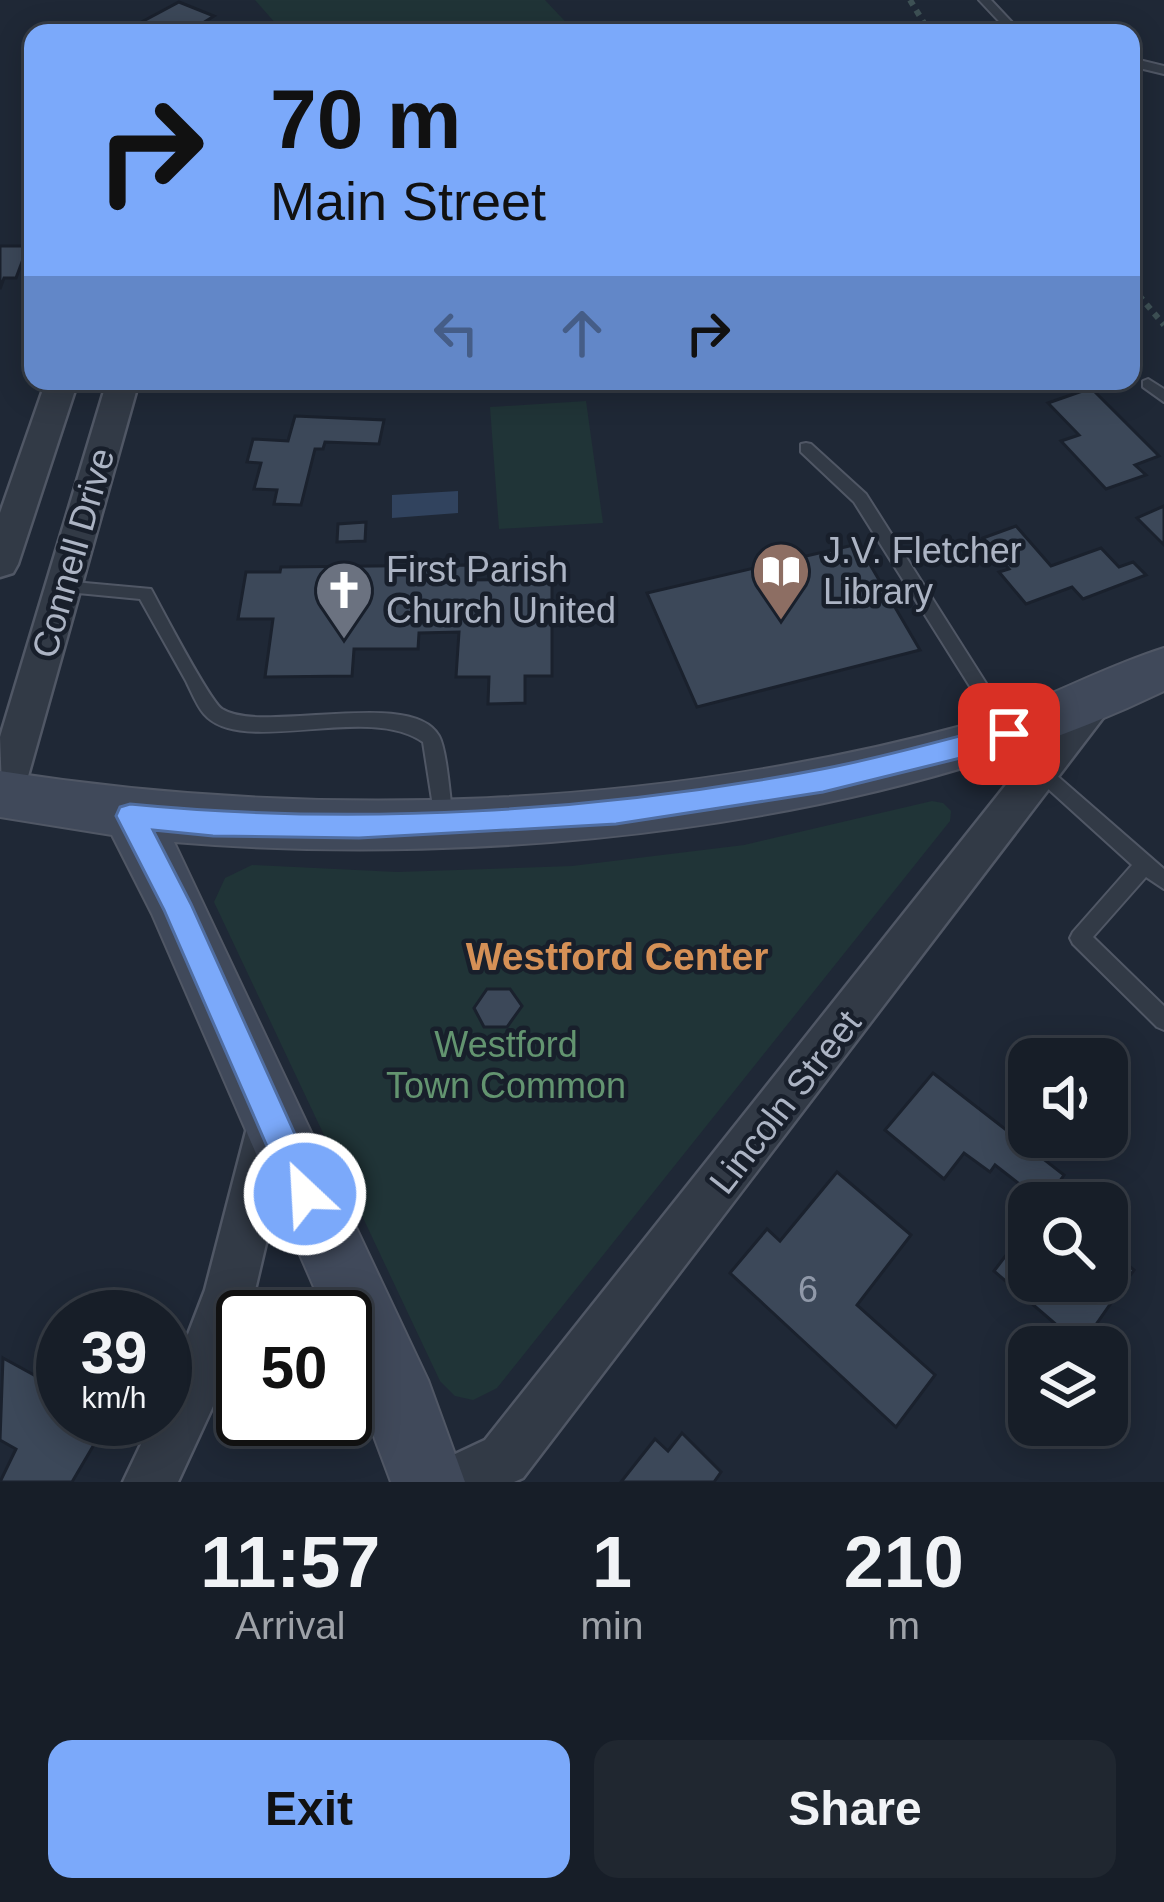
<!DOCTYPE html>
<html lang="en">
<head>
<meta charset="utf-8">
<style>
  body { margin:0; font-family:Helvetica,sans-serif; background:#202730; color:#f1f3f6; height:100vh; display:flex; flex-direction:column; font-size:45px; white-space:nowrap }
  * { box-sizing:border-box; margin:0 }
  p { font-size:39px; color:#9ea2a8 }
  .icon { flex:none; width:66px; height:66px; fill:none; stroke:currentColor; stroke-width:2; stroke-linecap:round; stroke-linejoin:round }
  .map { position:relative; height:1482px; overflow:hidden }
  .drawer { display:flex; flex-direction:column; background:#171e28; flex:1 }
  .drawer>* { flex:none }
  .hud { position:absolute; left:24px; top:24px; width:1116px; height:366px; border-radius:24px; box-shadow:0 6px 30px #0003,0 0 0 3px #363c45; background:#7ba9fa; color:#111; overflow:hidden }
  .tools { position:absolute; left:1008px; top:1038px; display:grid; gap:24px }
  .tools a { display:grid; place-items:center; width:120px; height:120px; border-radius:24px; background:#171e28; box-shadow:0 6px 30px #0003,0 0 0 3px #363c45; font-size:60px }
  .speed { position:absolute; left:36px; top:1290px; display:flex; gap:24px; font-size:60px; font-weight:700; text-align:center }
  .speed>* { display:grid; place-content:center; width:156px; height:156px; border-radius:50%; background:#171e28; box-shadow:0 6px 30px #0003,0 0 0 3px #363c45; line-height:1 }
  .speed small { font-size:30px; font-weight:400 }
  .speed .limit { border:6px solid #111; border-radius:18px; background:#fff; color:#111 }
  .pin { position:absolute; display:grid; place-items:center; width:102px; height:102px; color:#fff; margin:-51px; border-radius:24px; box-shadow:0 6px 18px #0006 }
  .me { position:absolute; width:132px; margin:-66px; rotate:335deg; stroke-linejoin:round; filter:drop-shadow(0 0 9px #0008) }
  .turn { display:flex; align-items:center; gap:42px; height:252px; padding:0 48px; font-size:54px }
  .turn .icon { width:156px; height:156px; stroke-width:2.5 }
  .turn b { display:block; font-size:84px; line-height:102px }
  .lanes { display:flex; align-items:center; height:114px; padding:0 48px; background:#0003; justify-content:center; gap:60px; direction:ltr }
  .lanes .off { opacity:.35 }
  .eta { display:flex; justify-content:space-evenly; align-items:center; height:204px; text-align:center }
  .eta b { font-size:72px; font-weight:700; line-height:84px }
  .cta { display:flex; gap:24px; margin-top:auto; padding:24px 48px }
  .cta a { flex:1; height:138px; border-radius:24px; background:#7ba9fa; color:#111; font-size:48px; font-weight:700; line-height:138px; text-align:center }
  .cta a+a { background:#202730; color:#f1f3f6 }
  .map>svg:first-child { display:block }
  .green { fill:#203437 }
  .water { fill:#31435e }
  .building { fill:#3c4859; stroke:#1a212d; stroke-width:3 }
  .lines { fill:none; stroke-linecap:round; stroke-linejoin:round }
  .service-casing { stroke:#505765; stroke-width:4 }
  .minor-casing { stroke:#505765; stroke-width:5 }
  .secondary-casing { stroke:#505765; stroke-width:4 }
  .path { stroke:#3e5155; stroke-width:6; stroke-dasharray:6 6; stroke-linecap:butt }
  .service { fill:#323a46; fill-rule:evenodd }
  .minor { fill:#323a46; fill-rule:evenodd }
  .secondary { fill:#40495a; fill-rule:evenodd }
  .route { fill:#7ba9fa; stroke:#506ea2; stroke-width:3 }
  .labels { text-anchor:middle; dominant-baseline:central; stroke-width:9; stroke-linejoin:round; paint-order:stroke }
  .poi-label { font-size:36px; fill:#acb4c4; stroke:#181f2b; text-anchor:start }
  .street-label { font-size:36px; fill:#acb4c4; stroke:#181f2b }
  .park-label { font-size:36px; fill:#639470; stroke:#181f2b }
  .near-number-label { font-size:36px; fill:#9099a9 }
  .neighbourhood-label { font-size:39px; font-weight:bold; fill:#d59056; stroke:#181f2b }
</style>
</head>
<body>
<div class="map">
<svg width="1164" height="1482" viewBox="0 0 1164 1482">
  <rect width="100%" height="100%" fill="#1f2836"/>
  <g class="green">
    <path d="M255,0H545L576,33H284Z"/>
    <path d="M586,401L603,523L499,529L490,407Z"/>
    <path d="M932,801L943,803L951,811L950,821L497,1388L473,1400L455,1396L440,1381L214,902L225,878L252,865L397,872L572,866L744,845Z"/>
  </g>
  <path class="water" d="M458,491V513L392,518V495Z"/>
  <g class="building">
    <path d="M179,2L214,16L187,33H121Z"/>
    <path d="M0,246H28L16,278H4L0,289Z"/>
    <path d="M1091,388L1159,456L1135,465L1146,475L1106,489L1061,441L1079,435L1048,403Z"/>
    <path d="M295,416L384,420L379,444L325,442L323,449H315L301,505L274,504L277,490L254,489L261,463L247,462L253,439L288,441Z"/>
    <path d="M1164,506V545L1137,518Z"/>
    <path d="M366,522L365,541L337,542L338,524Z"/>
    <path d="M1016,526L1051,566L1101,548L1119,567L1133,562L1146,575L1083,599L1072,587L1026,604L999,572L1009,569L983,538Z"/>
    <path d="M858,544L920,650L697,707L647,593Z"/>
    <path d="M469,565V580L552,579V676H525V703L488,704L489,677H456L459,632L419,633L418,649H354L352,676L265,677L273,619H238L246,572H280L281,567Z"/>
    <path d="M487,989H510L522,1006L507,1027H484L474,1008Z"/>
    <path d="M933,1073L1064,1175L1044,1203L995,1165L990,1172L964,1153L944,1179L885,1130Z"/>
    <path d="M837,1172L911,1235L857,1305L935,1375L896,1427L730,1273L767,1229L780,1241Z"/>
    <path d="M1029,1225V1281H1107V1248L1134,1270L1081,1346L994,1271Z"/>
    <path d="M3,1358L63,1391V1419H109L72,1482H0L16,1449L0,1440Z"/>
    <path d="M682,1433L721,1472L714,1482H621L655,1439L668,1451Z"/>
  </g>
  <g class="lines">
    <defs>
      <g id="service">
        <path d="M979,0H991L1022,33H1010Z"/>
        <path d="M1131,58L1164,66V74L1131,66Z"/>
        <path d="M1148,379L1164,389V402L1143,387V381Z"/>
        <path d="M806,443L811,444L866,494L1015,729L1018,734L1015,739H1003L854,502L801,452V444Z"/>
        <path d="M63,581L151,589C162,609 209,700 222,709C262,735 412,687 439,736C447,750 450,800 453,819L451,825L444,827L437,825L435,819L423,742C367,702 242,758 204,714C197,706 191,691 186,681C171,654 155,626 140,599L57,591L55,587L57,583Z"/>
        <path d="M1041,764L1047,767L1164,869V889L1146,877L1093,937L1164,1006V1030L1157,1027L1073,944L1070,938L1073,932L1132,865L1035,777L1032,772L1035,767Z"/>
      </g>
      <g id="minor">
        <path d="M46,381H78L18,564L13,573L0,577V513Z"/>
        <path d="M107,381H139L23,794L17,806L3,811L0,737Z"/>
        <path d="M1096,684L1109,688L1115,699L1109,710L523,1478L514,1482H428L436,1463L485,1440L1083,688Z"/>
        <path d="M272,1097L288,1104L295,1120L255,1290L226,1378L178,1482H123L153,1419H165V1394L205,1290L249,1120L256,1104Z"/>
      </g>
      <path id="secondary" d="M1164,648V691C878,829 488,868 174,842L428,1380L465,1482H391L345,1359V1317H327L152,914L112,835L0,817V771C319,821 656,809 969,724C1037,705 1097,669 1164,648Z"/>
    </defs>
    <use href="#service" class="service-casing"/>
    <use href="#minor" class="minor-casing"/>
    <use href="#secondary" class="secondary-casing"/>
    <g class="path">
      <path d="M910,0L930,33"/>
      <path d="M1131,286L1164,325"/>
    </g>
    <use href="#service" class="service"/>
    <use href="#minor" class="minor"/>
    <use href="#secondary" class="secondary"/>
  </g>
  <path class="route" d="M1009,723L1022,734L1009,746L823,792L616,824L359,838L213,836L153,830L191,904L322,1194L317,1206L305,1211L293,1206L164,910L116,816L120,807L130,804C356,826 600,812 822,769C885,757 947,739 1009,723Z"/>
  <defs>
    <symbol id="library-pin" viewBox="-11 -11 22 30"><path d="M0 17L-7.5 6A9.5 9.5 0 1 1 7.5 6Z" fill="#8d6e63" stroke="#181f2b"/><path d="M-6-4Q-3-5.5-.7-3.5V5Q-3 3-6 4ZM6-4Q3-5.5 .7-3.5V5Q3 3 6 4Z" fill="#fff"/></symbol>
    <symbol id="church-pin" viewBox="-11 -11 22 30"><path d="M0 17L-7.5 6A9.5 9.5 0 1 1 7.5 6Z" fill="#6b7280" stroke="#181f2b"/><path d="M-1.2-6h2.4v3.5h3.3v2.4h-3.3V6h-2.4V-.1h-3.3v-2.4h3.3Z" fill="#fff"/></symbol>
  </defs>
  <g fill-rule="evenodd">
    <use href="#library-pin" x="748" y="538" width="66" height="90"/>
    <use href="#church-pin" x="311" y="557" width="66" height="90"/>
  </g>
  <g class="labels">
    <g class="poi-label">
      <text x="823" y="550">J.V. Fletcher<tspan x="823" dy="41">Library</tspan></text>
      <text x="386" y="569">First Parish<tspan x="386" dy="41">Church United</tspan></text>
    </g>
    <g class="street-label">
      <text transform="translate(73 553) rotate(-74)">Connell Drive</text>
      <text transform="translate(785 1102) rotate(-52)">Lincoln Street</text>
    </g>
    <g class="park-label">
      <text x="506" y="1044">Westford<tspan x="506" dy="41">Town Common</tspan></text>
    </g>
    <g class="near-number-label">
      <text x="808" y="1289">6</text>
    </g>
    <g class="neighbourhood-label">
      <text x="617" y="956">Westford Center</text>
    </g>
  </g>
</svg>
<div class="tools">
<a><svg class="icon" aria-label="sound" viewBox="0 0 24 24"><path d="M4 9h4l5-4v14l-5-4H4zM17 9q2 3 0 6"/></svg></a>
<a><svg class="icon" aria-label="search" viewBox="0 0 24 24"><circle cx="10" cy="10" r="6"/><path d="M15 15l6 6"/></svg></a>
<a><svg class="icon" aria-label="layers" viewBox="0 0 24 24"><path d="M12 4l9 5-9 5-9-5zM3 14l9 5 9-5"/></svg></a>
</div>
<div class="speed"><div>39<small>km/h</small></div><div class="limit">50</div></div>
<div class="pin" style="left:1009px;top:734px;background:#d93025"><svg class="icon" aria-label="arrive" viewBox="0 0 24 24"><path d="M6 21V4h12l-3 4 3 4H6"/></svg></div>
<svg class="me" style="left:305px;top:1194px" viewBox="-20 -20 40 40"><circle r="17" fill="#7ba9fa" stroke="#fff" stroke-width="3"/><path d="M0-11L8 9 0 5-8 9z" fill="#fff"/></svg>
<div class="hud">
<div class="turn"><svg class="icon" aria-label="right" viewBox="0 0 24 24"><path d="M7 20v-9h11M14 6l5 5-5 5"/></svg><div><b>70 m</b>Main Street</div></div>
<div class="lanes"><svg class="icon off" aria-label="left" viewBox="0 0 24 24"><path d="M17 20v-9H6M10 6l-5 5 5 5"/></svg><svg class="icon off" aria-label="ahead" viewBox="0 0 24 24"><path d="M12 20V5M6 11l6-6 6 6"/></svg><svg class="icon" aria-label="right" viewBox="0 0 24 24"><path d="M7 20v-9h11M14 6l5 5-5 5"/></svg></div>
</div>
</div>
<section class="drawer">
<div class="eta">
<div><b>11:57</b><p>Arrival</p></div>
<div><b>1</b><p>min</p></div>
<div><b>210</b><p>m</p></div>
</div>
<div class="cta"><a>Exit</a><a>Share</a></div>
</section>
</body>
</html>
